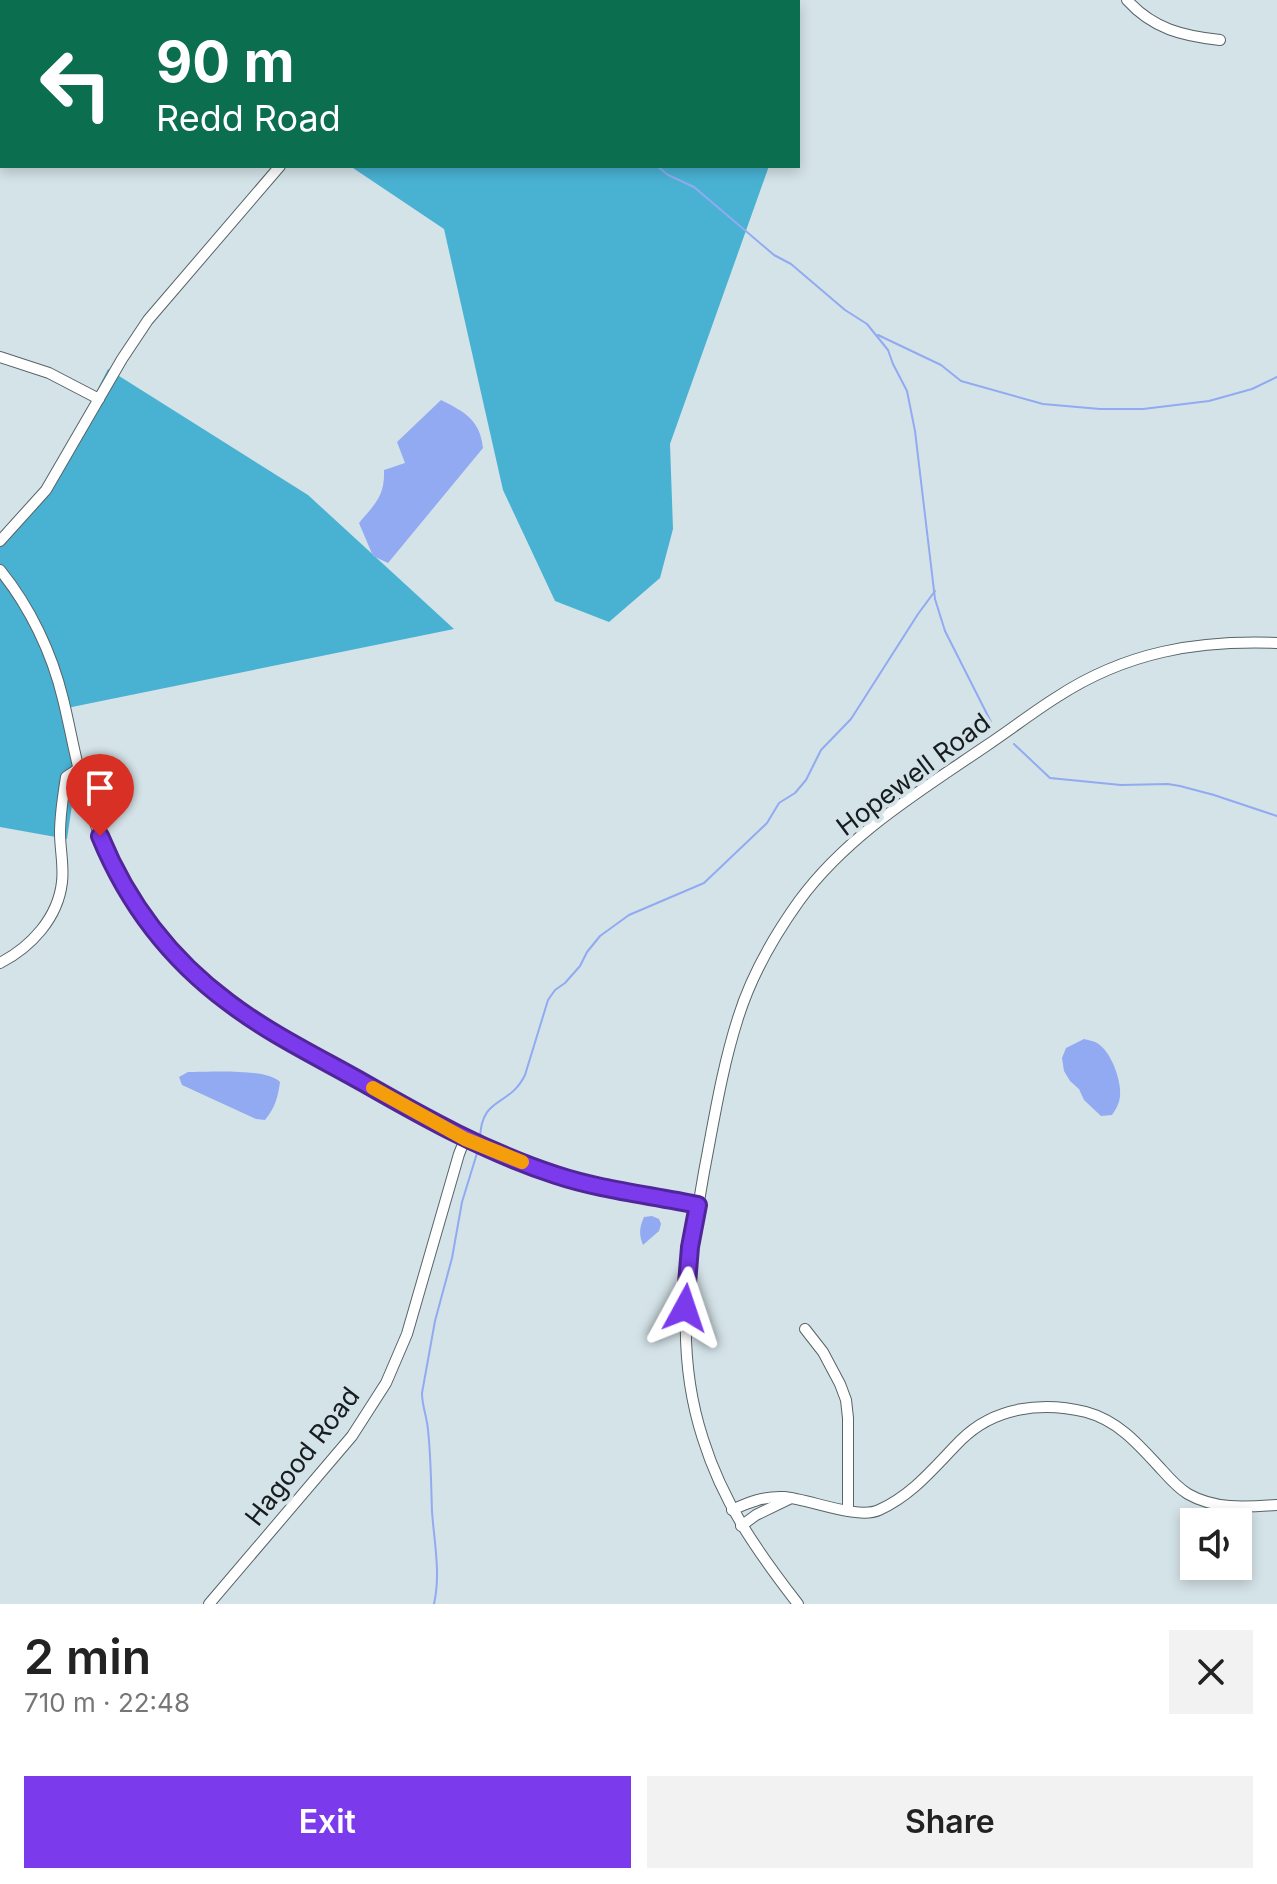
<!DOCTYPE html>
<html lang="en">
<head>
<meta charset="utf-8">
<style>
  body { margin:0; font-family:Inter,sans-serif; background:#f2f2f2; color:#222; height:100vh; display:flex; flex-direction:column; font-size:30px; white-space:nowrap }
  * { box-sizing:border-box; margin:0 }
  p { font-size:26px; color:#767676 }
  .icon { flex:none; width:44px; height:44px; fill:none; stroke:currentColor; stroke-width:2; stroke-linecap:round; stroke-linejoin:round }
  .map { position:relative; height:1604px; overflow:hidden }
  .details { display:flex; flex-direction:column; background:#fff; flex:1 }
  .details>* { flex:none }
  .top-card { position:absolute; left:0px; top:0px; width:800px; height:168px; box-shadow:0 4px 12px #0003; background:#0b6e4f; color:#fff; overflow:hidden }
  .buttons { position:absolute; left:1180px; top:1508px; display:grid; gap:16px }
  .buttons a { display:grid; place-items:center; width:72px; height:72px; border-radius:0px; background:#fff; box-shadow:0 4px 12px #0003; font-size:40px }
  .pin { position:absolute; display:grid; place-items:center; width:68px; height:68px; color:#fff; margin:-82px -34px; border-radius:50% 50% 50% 0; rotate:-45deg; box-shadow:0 0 8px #0007 }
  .pin .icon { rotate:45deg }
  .me { position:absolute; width:88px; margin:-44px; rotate:5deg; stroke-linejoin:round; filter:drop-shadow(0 0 6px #0008) }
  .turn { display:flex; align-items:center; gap:28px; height:168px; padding:0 24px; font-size:36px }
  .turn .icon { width:104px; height:104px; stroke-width:2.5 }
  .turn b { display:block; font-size:56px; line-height:68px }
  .round { display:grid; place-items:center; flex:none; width:84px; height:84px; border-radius:0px; background:#f2f2f2 }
  .overview { display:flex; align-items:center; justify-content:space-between; height:136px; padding:0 24px }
  h1 { font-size:48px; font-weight:600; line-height:60px }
  .primary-button { display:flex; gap:16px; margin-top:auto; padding:16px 24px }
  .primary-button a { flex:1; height:92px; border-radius:0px; background:#7c3aed; color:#fff; font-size:32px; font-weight:600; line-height:92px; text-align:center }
  .primary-button a+a { background:#f2f2f2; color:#222 }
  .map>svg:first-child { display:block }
  .forest { fill:#49b2d3 }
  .water { fill:#91aaf1 }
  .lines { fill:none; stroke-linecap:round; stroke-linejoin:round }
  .stream { stroke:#91aaf1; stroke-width:2 }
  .minor-casing { stroke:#576469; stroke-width:12 }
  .minor { stroke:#fff; stroke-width:10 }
  .route-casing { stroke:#51269a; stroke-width:20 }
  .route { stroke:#7c3aed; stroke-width:14 }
  .slow { stroke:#f59e0b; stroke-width:14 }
  .labels { text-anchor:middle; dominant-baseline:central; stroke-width:8; stroke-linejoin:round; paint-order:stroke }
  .street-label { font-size:26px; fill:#171d1f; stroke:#d4e3e8 }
</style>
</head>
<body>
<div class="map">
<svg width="1277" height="1604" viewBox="0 0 1277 1604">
  <rect width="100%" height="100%" fill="#d4e3e8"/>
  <g class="forest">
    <path d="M353,0H575L578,2H353Z"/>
    <path d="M350,166H769L670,444L673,529L660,578L609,622L555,601L503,490L444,229Z"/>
    <path d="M108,369L308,495L454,629L67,708L77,771L67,839L0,827V540L55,473Z"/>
  </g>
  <g class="water">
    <path d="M441,400C465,412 480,420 483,448L388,563L373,556L359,523C375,504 385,496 384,470L405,463L397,442Z"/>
    <path d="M1084,1039C1088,1040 1094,1041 1097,1043C1111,1051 1122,1081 1120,1097C1119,1104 1116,1109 1112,1115L1101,1116L1084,1100L1079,1089L1070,1081L1064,1071L1062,1058L1066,1048Z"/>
    <path d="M188,1072C209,1072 267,1068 280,1082C278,1097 275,1108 265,1120L256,1119L182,1085L179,1077Z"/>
    <path d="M652,1216L659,1219L661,1224L659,1231L643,1245C639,1235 639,1228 644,1217Z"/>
  </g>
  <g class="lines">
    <g class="stream">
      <path d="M438,0L440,2"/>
      <path d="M657,166L668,175L694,187L774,255L791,264L845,310L867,324L888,350L893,364L907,391L915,431L935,599L945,631L991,722"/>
      <path d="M878,335L941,365L961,381L1043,404L1100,409H1143L1209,401L1252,389L1277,377"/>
      <path d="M1014,744L1050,778L1121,785L1168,784L1180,786L1214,795L1277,816"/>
      <path d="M480,1139C481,1095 509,1108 525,1075L548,1000L555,990L565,983L580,966L587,952L600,936L629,915L704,883L767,823L779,803L795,793L806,780L821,750L851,719L918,614L935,591"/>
      <path d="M434,1604C441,1573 434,1542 432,1511C431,1484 431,1457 428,1430C427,1417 422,1406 422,1393L435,1321L452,1258L462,1202L478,1150"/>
    </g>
    <defs>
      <g id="minor">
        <path d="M55,0V2"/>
        <path d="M1127,0C1153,29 1183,36 1220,40"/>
        <path d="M354,2V0"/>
        <path d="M0,151L2,145"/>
        <path d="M0,357L49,373L99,399"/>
        <path d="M0,541L46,490L122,359L148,320L280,166"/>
        <path d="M0,570C30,607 52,653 63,699C69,723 73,747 79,770C86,800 96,828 108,856C135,914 178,967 230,1004C273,1034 320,1058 365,1084C427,1119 489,1154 556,1175C601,1189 652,1196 698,1205"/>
        <path d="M0,963C31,947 58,918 62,882C64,866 60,849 60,833C60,814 63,796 66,777L78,769"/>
        <path d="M805,1329L823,1352L840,1384L846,1400L848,1418V1510"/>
        <path d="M732,1510C749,1502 765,1496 784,1497C809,1499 858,1520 879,1510C914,1494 935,1466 961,1440C994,1407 1042,1401 1086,1412C1119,1421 1139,1445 1162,1470C1170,1479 1178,1488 1188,1494C1216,1510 1247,1507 1277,1505"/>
        <path d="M741,1526L756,1515L789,1499"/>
        <path d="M209,1604L352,1436L386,1383L407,1334L459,1154L465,1139"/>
        <path d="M798,1604C757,1551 723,1503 703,1439C673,1347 688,1265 704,1172C714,1120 722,1068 738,1018C751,976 774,936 799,901C847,835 920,791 986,746C1010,730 1033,712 1057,697C1126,652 1196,640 1277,643"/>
      </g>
    </defs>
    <use href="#minor" class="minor-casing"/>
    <use href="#minor" class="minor"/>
  </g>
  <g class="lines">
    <defs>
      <path id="route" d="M100,836C127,902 170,959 228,1002C270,1034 318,1057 364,1083C425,1118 488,1153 556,1175C601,1190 651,1195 698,1205L690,1247L685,1308"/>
    </defs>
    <use href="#route" class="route-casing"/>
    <use href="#route" class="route"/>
    <path class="slow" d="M373,1088L465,1139L522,1162"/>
  </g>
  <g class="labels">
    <g class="street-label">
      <text transform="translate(913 774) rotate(-37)">Hopewell Road</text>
      <text transform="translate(302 1456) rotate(-52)">Hagood Road</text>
    </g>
  </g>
</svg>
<div class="buttons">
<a><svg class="icon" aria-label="sound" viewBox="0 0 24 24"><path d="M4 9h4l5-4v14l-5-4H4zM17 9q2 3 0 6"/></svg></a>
</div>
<div class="pin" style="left:100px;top:836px;background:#d93025"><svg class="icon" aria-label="arrive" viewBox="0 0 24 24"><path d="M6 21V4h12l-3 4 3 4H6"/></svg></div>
<svg class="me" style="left:685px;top:1308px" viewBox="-20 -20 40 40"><path d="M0-17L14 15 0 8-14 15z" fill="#7c3aed" stroke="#fff" stroke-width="4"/></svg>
<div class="top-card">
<div class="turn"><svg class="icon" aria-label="left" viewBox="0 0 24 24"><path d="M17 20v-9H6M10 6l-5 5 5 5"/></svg><div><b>90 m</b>Redd Road</div></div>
</div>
</div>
<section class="details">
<div class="overview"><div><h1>2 min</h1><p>710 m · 22:48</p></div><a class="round"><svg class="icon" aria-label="close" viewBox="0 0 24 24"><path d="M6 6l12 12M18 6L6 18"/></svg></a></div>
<div class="primary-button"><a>Exit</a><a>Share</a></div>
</section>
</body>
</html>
